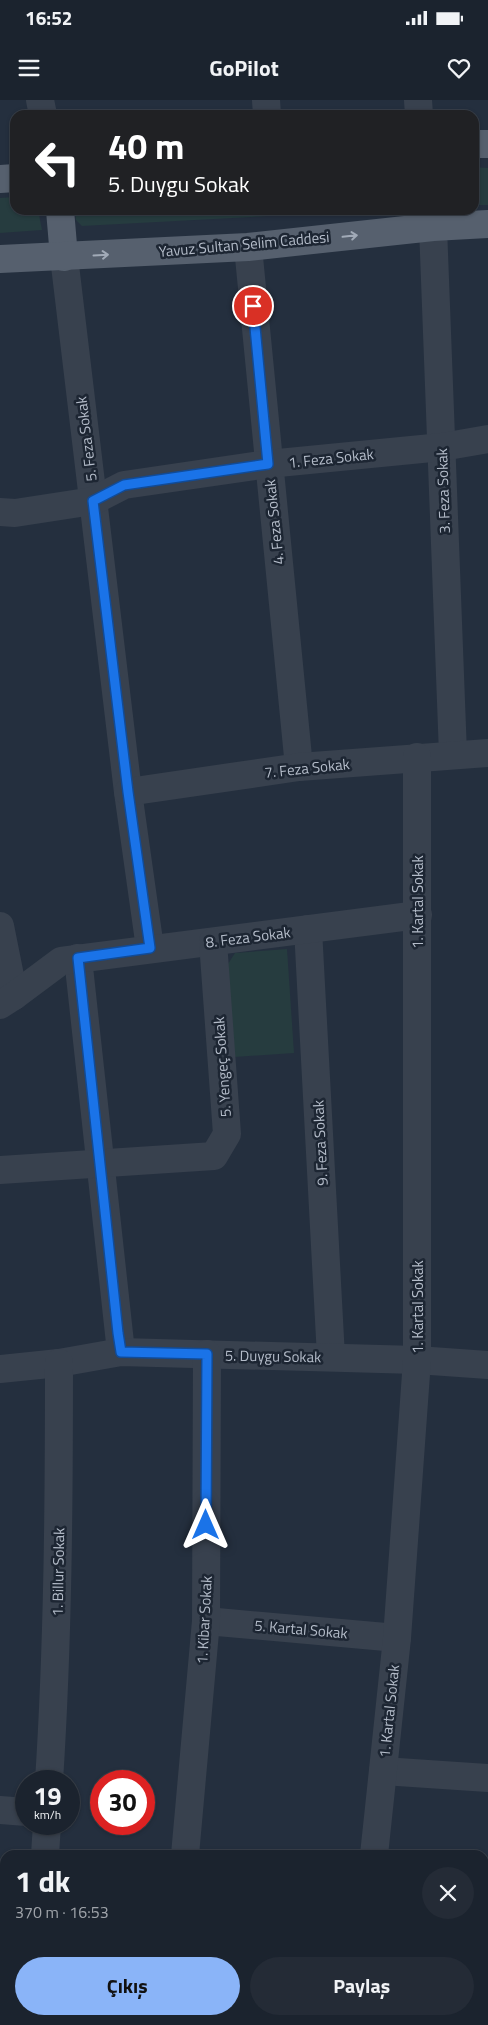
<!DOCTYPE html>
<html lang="tr">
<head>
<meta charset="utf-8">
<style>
  body { margin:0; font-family:"Titillium Web",sans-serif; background:#242b36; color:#f1f3f6; height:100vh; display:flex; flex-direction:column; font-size:19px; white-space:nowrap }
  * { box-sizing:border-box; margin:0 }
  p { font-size:16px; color:#a0a4aa }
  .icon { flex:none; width:28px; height:28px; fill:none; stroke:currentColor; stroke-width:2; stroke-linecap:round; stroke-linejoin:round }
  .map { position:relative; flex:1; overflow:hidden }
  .sheet { position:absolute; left:0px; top:1750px; width:489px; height:175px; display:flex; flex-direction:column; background:#1b232e; border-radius:15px 15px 0 0; box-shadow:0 1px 4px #0004,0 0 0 1px #39404a }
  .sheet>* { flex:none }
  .banner { position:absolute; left:10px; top:10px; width:469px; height:105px; border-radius:15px; box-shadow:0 1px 4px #0004,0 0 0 1px #39404a; background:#202124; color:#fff; overflow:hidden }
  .speed { position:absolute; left:15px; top:1670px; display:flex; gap:10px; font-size:25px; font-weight:700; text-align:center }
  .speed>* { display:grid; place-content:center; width:65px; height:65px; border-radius:50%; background:#1b232e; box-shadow:0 1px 4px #0004,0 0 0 1px #39404a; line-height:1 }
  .speed small { font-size:12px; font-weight:400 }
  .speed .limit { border:8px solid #d22; background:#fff; color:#111 }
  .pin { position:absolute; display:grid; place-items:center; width:42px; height:42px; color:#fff; margin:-21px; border:2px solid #fff; border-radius:50%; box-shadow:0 1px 5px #0007 }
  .me { position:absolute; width:55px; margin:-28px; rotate:0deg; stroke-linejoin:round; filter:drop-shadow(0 0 4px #0008) }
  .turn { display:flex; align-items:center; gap:18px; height:105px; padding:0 15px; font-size:22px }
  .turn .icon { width:65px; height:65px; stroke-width:2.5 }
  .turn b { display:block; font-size:35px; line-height:42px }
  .round { display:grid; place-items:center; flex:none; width:52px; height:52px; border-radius:26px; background:#242b36 }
  .overview { display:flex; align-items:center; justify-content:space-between; height:85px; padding:0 15px }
  h1 { font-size:30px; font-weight:700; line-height:38px }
  .action { display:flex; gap:10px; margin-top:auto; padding:10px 15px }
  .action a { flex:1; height:58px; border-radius:30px; background:#8ab4f8; color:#111; font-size:20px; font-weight:700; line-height:58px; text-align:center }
  .action a+a { background:#242b36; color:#f1f3f6 }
  .status { display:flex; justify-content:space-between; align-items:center; height:35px; padding:0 25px; background:#1b232e; direction:ltr }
  .status svg { height:14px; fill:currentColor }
  header { display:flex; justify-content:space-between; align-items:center; height:65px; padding:0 15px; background:#1b232e; font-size:22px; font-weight:700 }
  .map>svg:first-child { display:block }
  .green { fill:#263c3f }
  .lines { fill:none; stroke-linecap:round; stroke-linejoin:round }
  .minor { stroke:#38414e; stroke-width:28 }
  .major { stroke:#56606e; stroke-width:28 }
  .oneway { stroke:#a1aab7 }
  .route-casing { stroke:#114b97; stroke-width:12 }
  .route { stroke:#1a73e8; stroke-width:9 }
  .labels { text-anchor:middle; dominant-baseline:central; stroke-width:5; stroke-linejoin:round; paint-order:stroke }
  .street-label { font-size:15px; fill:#b4bcc9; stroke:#1d2633 }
</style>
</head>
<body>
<div class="status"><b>16:52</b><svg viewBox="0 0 49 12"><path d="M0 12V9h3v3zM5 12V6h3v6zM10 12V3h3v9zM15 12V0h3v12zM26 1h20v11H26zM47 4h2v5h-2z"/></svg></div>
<header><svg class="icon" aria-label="menu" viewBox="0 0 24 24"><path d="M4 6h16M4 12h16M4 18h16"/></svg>GoPilot<svg class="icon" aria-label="heart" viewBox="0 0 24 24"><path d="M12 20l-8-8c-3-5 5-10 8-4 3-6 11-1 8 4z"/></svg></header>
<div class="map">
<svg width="488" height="1925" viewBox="0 0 488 1925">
  <rect width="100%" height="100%" fill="#242f3e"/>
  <g class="green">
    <path d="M474,67L488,68V105H474Z"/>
    <path d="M15,97V110H38L42,130L0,133V98Z"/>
    <path d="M75,110H380L82,126L76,120Z"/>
    <path d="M287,849L294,953L234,957L228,864L235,853Z"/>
  </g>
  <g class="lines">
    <g class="minor">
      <path d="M40,0L43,15"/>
      <path d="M266,0L267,15"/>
      <path d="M418,0L419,15"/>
      <path d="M433,127L453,654"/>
      <path d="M248,147L299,667"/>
      <path d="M64,157L128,692L150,848"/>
      <path d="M0,412L15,413L93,401L124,385L268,364L442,347L488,339"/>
      <path d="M128,692L299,667L488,653"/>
      <path d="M0,826L14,896"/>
      <path d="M308,829L331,1257"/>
      <path d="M78,858L121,1252"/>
      <path d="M0,905L14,896L61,861L418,815"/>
      <path d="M0,1070L214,1056L227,1034L213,842"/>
      <path d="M0,1269L59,1263L121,1252L417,1260L488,1265"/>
      <path d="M206,1521L397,1538"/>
      <path d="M383,1671L488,1678"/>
      <path d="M49,1681C58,1542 59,1403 59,1263"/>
      <path d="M0,1710L26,1712"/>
      <path d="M45,1755L47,1724"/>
      <path d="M185,1755L206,1521L207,1254"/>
      <path d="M374,1755L397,1538L417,1260V657"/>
      <path d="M35,1925V1920"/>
      <path d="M170,1925V1920"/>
      <path d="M355,1925L356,1920"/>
    </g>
    <g class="major">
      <path d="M474,44H488"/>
      <path d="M0,79L15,78"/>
      <path d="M60,110L64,157"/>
      <path d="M0,159L248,147L433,127L488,124"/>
    </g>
  </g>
  <defs><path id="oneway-shaft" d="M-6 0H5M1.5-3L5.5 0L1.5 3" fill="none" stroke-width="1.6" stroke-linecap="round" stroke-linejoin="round" transform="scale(1.25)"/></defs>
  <g class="oneway">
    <use href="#oneway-shaft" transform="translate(350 136) rotate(-6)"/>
    <use href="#oneway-shaft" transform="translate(101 155) rotate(-3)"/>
  </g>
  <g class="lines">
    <defs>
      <path id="route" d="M206,1425L207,1254L121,1252L118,1233L78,858L150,848L128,692L93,401L124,385L268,364L253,206"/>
    </defs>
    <use href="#route" class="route-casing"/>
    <use href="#route" class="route"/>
  </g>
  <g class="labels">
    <g class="street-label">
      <text transform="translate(244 144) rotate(-5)">Yavuz Sultan Selim Caddesi</text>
      <text transform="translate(86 339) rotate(-97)">5. Feza Sokak</text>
      <text transform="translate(331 358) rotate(-6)">1. Feza Sokak</text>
      <text transform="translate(443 391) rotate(-92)">3. Feza Sokak</text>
      <text transform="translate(274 422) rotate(-96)">4. Feza Sokak</text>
      <text transform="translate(307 668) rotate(-6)">7. Feza Sokak</text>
      <text transform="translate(417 802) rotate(-90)">1. Kartal Sokak</text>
      <text transform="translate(248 837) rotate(-7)">8. Feza Sokak</text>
      <text transform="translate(222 967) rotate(-94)">5. Yengeç Sokak</text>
      <text transform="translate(320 1043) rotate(-93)">9. Feza Sokak</text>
      <text transform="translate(417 1207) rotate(-90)">1. Kartal Sokak</text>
      <text transform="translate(273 1256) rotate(1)">5. Duygu Sokak</text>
      <text transform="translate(58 1472) rotate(-89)">1. Billur Sokak</text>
      <text transform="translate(204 1520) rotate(-87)">1. Kibar Sokak</text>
      <text transform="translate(301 1529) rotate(5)">5. Kartal Sokak</text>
      <text transform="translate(389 1611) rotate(-84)">1. Kartal Sokak</text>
    </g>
  </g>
</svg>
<div class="speed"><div>19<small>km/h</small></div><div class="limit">30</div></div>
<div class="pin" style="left:253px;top:206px;background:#d93025"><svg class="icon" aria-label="arrive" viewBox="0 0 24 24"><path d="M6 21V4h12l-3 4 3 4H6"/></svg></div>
<svg class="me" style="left:206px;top:1425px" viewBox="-20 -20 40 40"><path d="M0-17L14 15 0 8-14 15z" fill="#1a73e8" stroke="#fff" stroke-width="4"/></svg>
<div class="banner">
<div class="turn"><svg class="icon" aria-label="left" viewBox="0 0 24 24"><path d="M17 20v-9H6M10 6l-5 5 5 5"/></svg><div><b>40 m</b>5. Duygu Sokak</div></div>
</div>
<section class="sheet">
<div class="overview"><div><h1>1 dk</h1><p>370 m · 16:53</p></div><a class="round"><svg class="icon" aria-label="close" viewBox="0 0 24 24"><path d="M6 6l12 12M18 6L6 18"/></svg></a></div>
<div class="action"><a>Çıkış</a><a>Paylaş</a></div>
</section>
</div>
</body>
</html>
